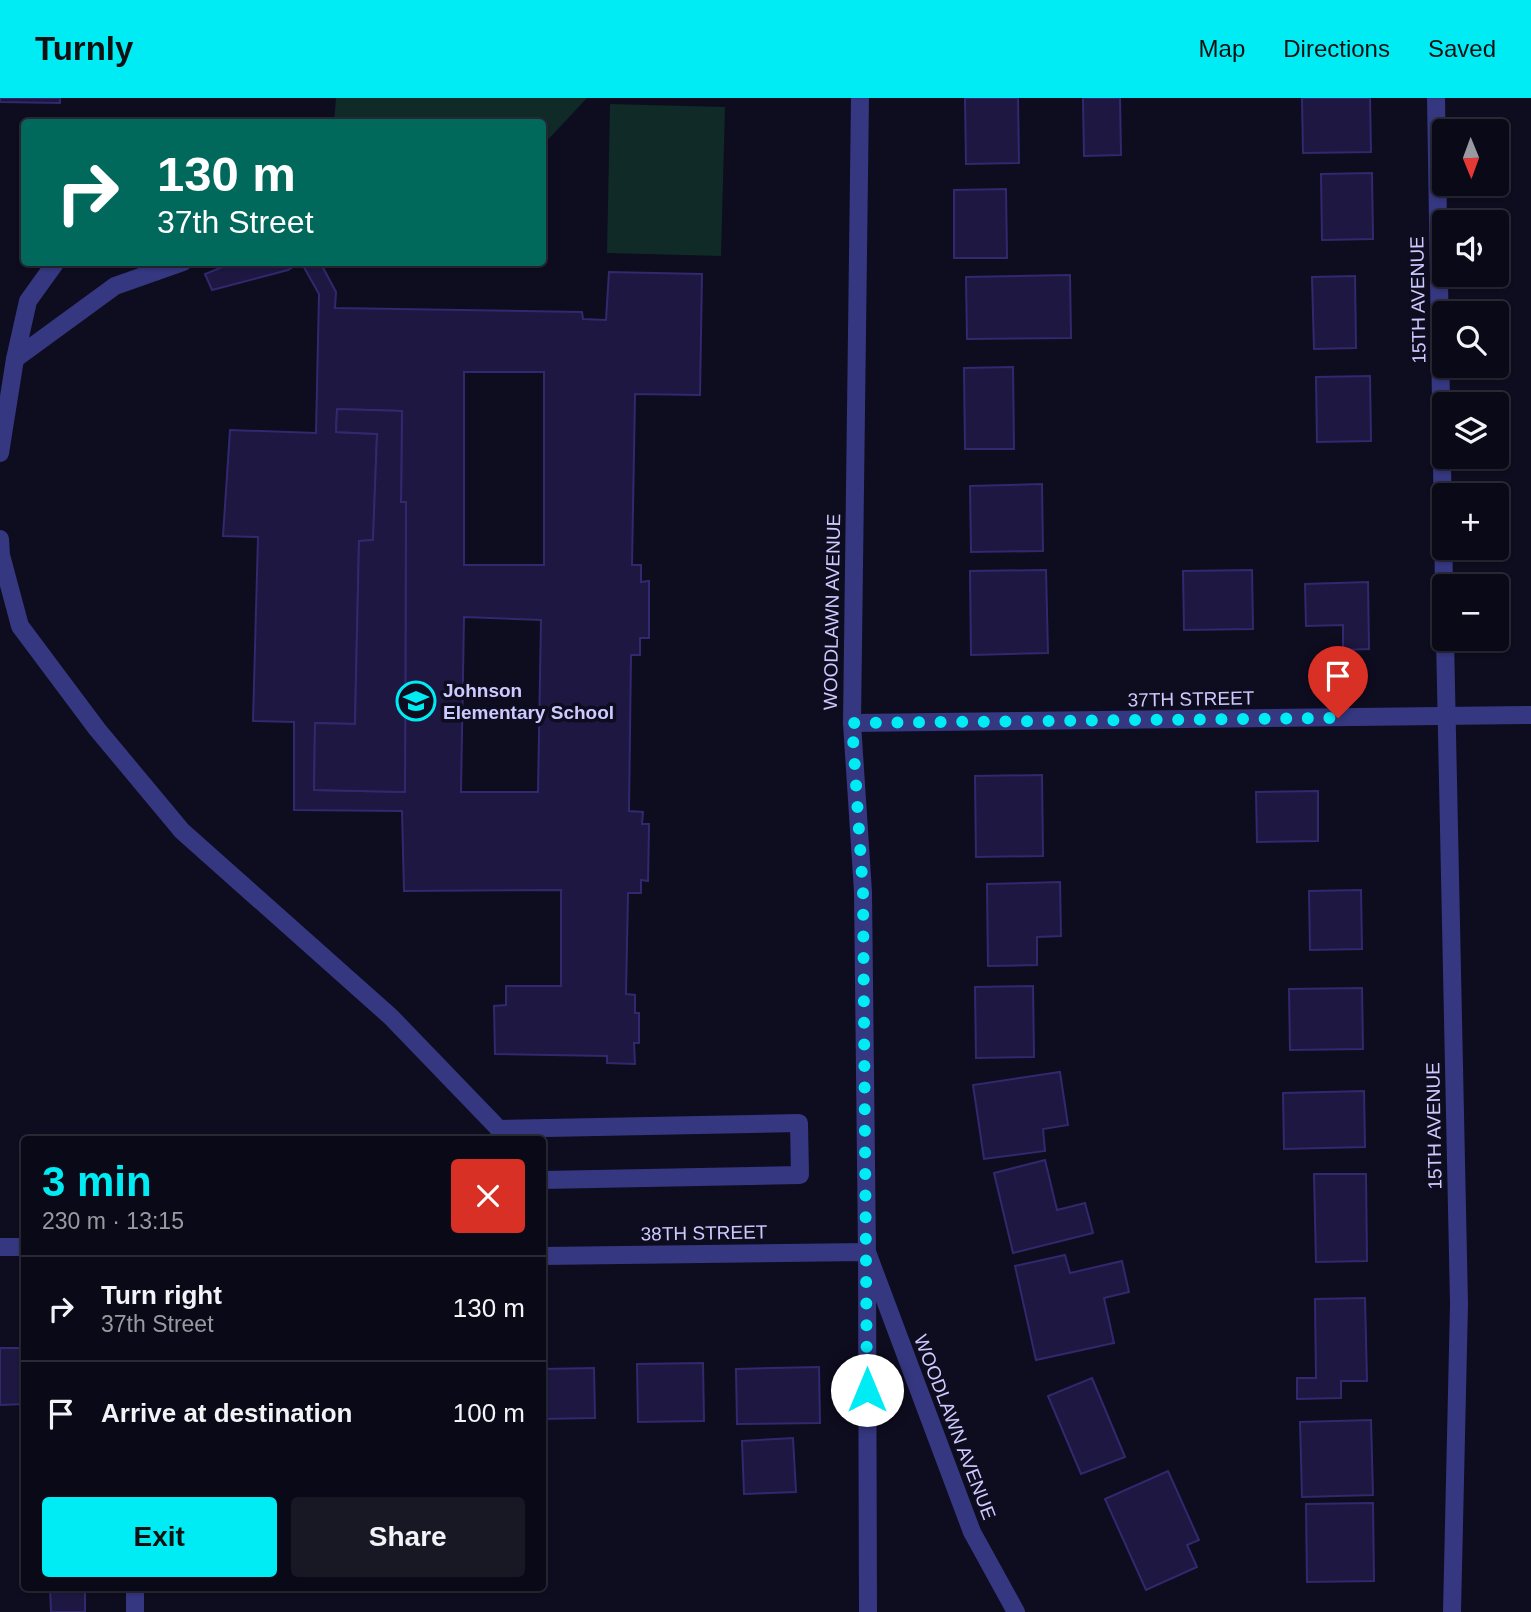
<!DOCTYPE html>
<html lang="en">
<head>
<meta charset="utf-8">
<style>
  body { margin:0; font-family:Helvetica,sans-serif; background:#181724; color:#f1f3f6; height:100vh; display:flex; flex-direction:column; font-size:26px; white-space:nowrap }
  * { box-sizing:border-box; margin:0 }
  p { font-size:23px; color:#999aa1 }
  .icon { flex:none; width:38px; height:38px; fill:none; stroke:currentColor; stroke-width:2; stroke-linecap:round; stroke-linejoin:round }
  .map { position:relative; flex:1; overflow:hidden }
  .details { position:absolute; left:21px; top:1038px; width:525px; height:455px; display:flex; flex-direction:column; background:#0a0917; border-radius:7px; box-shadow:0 2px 5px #0004,0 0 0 2px #2a2a36 }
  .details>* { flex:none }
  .banner { position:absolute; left:21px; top:21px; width:525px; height:147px; border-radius:7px; box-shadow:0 2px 5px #0004,0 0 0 2px #2a2a36; background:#00695c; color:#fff; overflow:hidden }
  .needle { width:46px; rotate:179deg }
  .controls { position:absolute; left:1432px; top:21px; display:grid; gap:14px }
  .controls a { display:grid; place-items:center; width:77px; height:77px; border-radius:7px; background:#0a0917; box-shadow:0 2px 5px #0004,0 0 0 2px #2a2a36; font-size:35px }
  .pin { position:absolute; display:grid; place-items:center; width:60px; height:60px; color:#fff; margin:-72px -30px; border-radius:50% 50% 50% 0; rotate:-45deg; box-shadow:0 0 7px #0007 }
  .pin .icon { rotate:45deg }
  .me { position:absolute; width:77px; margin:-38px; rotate:0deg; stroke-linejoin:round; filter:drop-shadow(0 0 5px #0008) }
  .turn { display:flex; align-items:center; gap:24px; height:147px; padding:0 21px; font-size:32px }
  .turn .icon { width:91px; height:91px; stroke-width:2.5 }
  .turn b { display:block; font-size:49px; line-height:60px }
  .round { display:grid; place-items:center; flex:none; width:74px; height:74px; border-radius:7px; background:#181724 }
  .overview { display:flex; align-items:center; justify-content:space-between; height:119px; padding:0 21px }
  h1 { font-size:42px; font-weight:600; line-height:52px; color:#00ecf5 }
  .action { display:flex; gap:14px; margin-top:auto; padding:14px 21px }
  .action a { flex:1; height:80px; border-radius:7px; background:#00ecf5; color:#111; font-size:28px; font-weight:600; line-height:80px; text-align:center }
  .action a+a { background:#181724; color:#f1f3f6 }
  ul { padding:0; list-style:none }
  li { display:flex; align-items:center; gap:21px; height:105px; padding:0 21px; border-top:2px solid #2a2a36 }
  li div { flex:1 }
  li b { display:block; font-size:26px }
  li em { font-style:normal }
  header { display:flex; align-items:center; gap:42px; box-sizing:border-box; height:98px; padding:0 35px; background:#00ecf5; color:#111 }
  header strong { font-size:33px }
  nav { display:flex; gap:38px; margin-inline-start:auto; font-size:24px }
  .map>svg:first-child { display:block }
  .green { fill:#0f2a27 }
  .building { fill:#1d1741; stroke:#32286e; stroke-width:2; fill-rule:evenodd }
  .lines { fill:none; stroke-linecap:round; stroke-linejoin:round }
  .minor { stroke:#353780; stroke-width:18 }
  .route { stroke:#00ecf5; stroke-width:12; stroke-dasharray:0 21.6 }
  .labels { text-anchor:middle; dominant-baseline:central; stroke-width:7; stroke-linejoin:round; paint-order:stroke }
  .street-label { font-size:19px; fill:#cdcaff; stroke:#0e0c1f }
  .poi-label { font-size:19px; font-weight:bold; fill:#cdcaff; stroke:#0e0c1f; text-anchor:start }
</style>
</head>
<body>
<header>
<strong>Turnly</strong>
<nav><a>Map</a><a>Directions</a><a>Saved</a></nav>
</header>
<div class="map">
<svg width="1531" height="1514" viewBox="0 0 1531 1514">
  <rect width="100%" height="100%" fill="#0e0c1f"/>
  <g class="green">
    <path d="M336,0H587L543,47L542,24H334Z"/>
    <path d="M610,6L725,9L721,158L607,155Z"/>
  </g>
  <g class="building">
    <path d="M0,0H60V5L0,4Z"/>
    <path d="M965,0H1018L1019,65L966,66Z"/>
    <path d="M1083,0H1120L1121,57L1084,58Z"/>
    <path d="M1302,0H1370L1371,54L1303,55Z"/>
    <path d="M1372,75L1373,141L1322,142L1321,76Z"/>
    <path d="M1006,91L1007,160H954V92Z"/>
    <path d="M235,164H300L288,172L212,192L205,176Z"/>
    <path d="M301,164H320L336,194L335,210L582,214L583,221L606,222L609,174L702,176L700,297L635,296L632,467H641V484L649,483V540H640V557H631L629,713L643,714L642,726H649L648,783L641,782V795H628L626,896L635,897V915H639V945H634L635,966L607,965V958L495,956L494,908L506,907V888H561V792L404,793L402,713L294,712V624L253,623L258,439L223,438L230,332L316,335L319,196ZM464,274H544V467H464ZM337,311L402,313L401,404H406L405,694L314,692L315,625L355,626L359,443L373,442L377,336L336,334ZM464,519L541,522L538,694H461Z"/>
    <path d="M1070,177L1071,240L967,241L966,179Z"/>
    <path d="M1355,178L1356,250L1314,251L1312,179Z"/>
    <path d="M1013,269L1014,351H965L964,270Z"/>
    <path d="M1370,278L1371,343L1317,344L1316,279Z"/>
    <path d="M337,311L402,313L401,404H406L405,694L314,692L315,625L355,626L359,443L373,442L377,336L336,334Z"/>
    <path d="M1042,386L1043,453L971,454L970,388Z"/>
    <path d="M1046,472L1048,555L971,557L970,473Z"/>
    <path d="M1252,472L1253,531L1184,532L1183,473Z"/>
    <path d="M1368,484L1369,551L1343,552V527L1306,528L1305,486Z"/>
    <path d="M1042,677L1043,758L976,759L975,678Z"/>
    <path d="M1318,693V743L1257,744L1256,694Z"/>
    <path d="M1060,784L1061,838L1037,839V867L988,868L987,786Z"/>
    <path d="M1361,792L1362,851L1310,852L1309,793Z"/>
    <path d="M1033,888L1034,959L976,960L975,889Z"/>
    <path d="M1362,890L1363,951L1290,952L1289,891Z"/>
    <path d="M1060,974L1068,1027L1043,1031L1045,1053L984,1061L973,987Z"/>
    <path d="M1364,993L1365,1049L1284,1051L1283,995Z"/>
    <path d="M1045,1062L1057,1112L1085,1105L1093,1135L1013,1155L994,1075Z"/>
    <path d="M1314,1076H1366L1367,1163L1316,1164Z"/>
    <path d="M1065,1157L1070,1175L1122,1163L1129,1194L1104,1200L1114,1245L1036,1262L1015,1168Z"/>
    <path d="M1365,1200L1367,1283H1341V1300L1297,1301V1280H1316L1315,1201Z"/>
    <path d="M0,1250H24V1306L0,1307Z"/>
    <path d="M703,1265L704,1323L638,1324L637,1266Z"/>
    <path d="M819,1269L820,1325L737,1326L736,1271Z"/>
    <path d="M594,1270L595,1320L542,1321V1271Z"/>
    <path d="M1092,1280L1125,1359L1081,1376L1048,1298Z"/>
    <path d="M1371,1322L1373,1397L1302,1399L1300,1324Z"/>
    <path d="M793,1340L796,1394L744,1396L742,1343Z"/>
    <path d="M1168,1373L1199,1442L1187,1447L1197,1469L1146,1492L1105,1401Z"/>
    <path d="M1373,1405L1374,1483L1307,1484L1306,1406Z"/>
    <path d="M50,1489H85V1514H51Z"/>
  </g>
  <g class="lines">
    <g class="minor">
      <path d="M860,0L852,625L863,794L867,1154L972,1434L1016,1514"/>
      <path d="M1436,0L1444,488"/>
      <path d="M15,261L115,188L183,164"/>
      <path d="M0,355L15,261L28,203L56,164"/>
      <path d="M0,441L1,457L20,528L97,631L182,733L391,919L499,1031L500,1041"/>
      <path d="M1445,541L1459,1206L1452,1514"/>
      <path d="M852,625L1531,617"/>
      <path d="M499,1031L799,1025L800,1077L542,1082"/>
      <path d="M0,1149H24"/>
      <path d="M542,1158L867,1154L868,1514"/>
      <path d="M135,1514V1489"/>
    </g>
  </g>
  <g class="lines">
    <path class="route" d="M867,1292L863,794L852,625L1338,620"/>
  </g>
  <defs>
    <symbol id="school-ring" viewBox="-11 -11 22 22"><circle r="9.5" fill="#0e0c1f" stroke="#00ecf5" stroke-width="1.5"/><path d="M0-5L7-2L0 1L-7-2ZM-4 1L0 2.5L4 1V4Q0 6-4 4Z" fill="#00ecf5"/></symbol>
  </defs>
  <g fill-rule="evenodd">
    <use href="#school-ring" x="394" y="581" width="44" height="44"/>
  </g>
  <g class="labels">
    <g class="street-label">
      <text transform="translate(1418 202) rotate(-91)">15TH AVENUE</text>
      <text transform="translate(832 514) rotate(-89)">WOODLAWN AVENUE</text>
      <text transform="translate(1191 601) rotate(-1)">37TH STREET</text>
      <text transform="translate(1434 1028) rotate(-91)">15TH AVENUE</text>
      <text transform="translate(704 1135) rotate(-1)">38TH STREET</text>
      <text transform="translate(955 1329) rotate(69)">WOODLAWN AVENUE</text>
    </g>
    <g class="poi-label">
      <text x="443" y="592">Johnson<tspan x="443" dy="22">Elementary School</tspan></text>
    </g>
  </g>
</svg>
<div class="controls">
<a><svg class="needle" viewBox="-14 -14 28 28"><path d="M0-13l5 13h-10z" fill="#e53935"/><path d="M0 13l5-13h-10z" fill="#999aa1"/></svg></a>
<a><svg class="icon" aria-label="sound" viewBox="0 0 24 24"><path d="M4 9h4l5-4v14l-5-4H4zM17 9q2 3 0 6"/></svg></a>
<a><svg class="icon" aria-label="search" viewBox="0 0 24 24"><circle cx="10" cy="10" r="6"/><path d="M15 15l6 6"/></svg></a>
<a><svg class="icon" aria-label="layers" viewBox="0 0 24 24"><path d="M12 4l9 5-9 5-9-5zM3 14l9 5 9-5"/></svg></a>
<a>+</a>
<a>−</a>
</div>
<div class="pin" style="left:1338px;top:620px;background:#d93025"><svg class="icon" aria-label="arrive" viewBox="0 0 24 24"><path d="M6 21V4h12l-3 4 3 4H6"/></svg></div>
<svg class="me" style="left:867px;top:1292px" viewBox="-20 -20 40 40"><circle r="19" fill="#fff"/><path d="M0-13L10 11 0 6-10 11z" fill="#00ecf5"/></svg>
<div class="banner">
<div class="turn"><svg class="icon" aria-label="right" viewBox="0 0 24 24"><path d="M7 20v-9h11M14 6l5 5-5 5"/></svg><div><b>130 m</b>37th Street</div></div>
</div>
<section class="details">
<div class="overview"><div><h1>3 min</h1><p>230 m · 13:15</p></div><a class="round" style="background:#d93025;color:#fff"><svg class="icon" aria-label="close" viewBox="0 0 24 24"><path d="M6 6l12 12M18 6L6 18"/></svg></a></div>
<ul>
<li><svg class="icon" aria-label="right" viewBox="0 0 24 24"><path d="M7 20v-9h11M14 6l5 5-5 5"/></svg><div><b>Turn right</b><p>37th Street</p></div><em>130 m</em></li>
<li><svg class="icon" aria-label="arrive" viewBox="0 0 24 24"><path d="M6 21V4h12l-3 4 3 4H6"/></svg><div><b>Arrive at destination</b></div><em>100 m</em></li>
</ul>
<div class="action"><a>Exit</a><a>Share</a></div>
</section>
</div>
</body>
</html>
